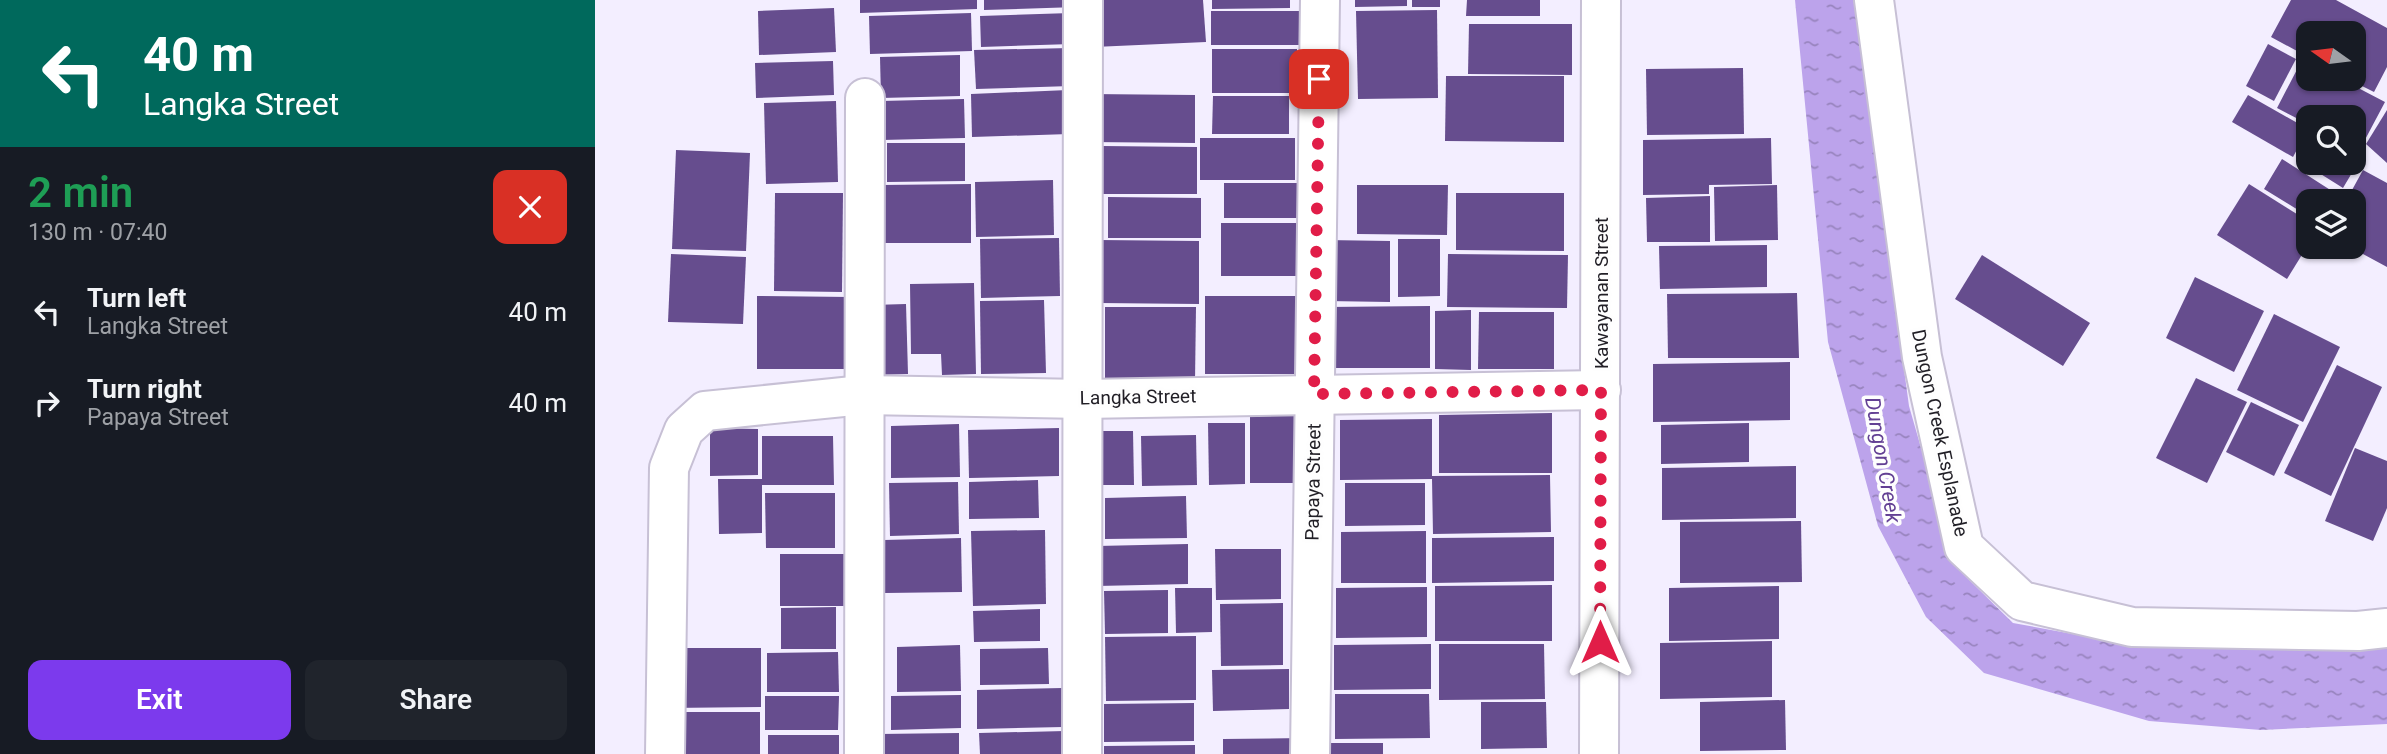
<!DOCTYPE html>
<html lang="en">
<head>
<meta charset="utf-8">
<style>
  body { margin:0; font-family:Roboto,sans-serif; background:#20242c; color:#f1f3f6; height:100vh; display:flex; flex-direction:column; font-size:26px; white-space:nowrap }
  * { box-sizing:border-box; margin:0 }
  p { font-size:23px; color:#9ea1a6 }
  .icon { flex:none; width:38px; height:38px; fill:none; stroke:currentColor; stroke-width:2; stroke-linecap:round; stroke-linejoin:round }
  .map { position:relative; flex:1; overflow:hidden }
  .details { display:flex; flex-direction:column; background:#171b24; width:595px }
  .details>* { flex:none }
  .guide { background:#00695c; color:#fff; overflow:hidden }
  .needle { width:46px; rotate:284deg }
  .tools { position:absolute; left:1701px; top:21px; display:grid; gap:14px }
  .tools a { display:grid; place-items:center; width:70px; height:70px; border-radius:14px; background:#171b24; box-shadow:0 2px 5px #0004; font-size:35px }
  .pin { position:absolute; display:grid; place-items:center; width:60px; height:60px; color:#fff; margin:-30px; border-radius:14px; box-shadow:0 4px 10px #0006 }
  .me { position:absolute; width:77px; margin:-38px; rotate:0deg; stroke-linejoin:round; filter:drop-shadow(0 0 5px #0008) }
  .turn { display:flex; align-items:center; gap:24px; height:147px; padding:0 28px; font-size:32px }
  .turn .icon { width:91px; height:91px; stroke-width:2.5 }
  .turn b { display:block; font-size:49px; line-height:60px }
  .round { display:grid; place-items:center; flex:none; width:74px; height:74px; border-radius:14px; background:#20242c }
  .overview { display:flex; align-items:center; justify-content:space-between; height:119px; padding:0 28px }
  h1 { font-size:42px; font-weight:600; line-height:52px; color:#1e9e55 }
  .cta { display:flex; gap:14px; margin-top:auto; padding:14px 28px }
  .cta a { flex:1; height:80px; border-radius:14px; background:#7c3aed; color:#fff; font-size:28px; font-weight:600; line-height:80px; text-align:center }
  .cta a+a { background:#20242c; color:#f1f3f6 }
  ul { padding:0; list-style:none }
  li { display:flex; align-items:center; gap:21px; height:91px; padding:0 28px }
  li div { flex:1 }
  li b { display:block; font-size:26px }
  li em { font-style:normal }
  main { display:flex; flex:1; min-height:0 }
  .map>svg:first-child { display:block }
  .water { fill:url(#water-ripples) }
  .building { fill:#664d8e }
  .lines { fill:none; stroke-linecap:round; stroke-linejoin:round }
  .minor-casing { stroke:#c7c0d5; stroke-width:42 }
  .minor { stroke:#fff; stroke-width:38 }
  .route { stroke:#e11d48; stroke-width:12; stroke-dasharray:0 21.6 }
  .labels { text-anchor:middle; dominant-baseline:central; stroke-width:7; stroke-linejoin:round; paint-order:stroke }
  .street-label { font-size:19px; fill:#211f26; stroke:#fefefe }
  .water-label { font-size:21px; font-style:italic; fill:#634094; stroke:#fefefe }
</style>
</head>
<body>
<main>
<section class="details">
<div class="guide">
<div class="turn"><svg class="icon" aria-label="left" viewBox="0 0 24 24"><path d="M17 20v-9H6M10 6l-5 5 5 5"/></svg><div><b>40 m</b>Langka Street</div></div>
</div>
<div class="overview"><div><h1>2 min</h1><p>130 m · 07:40</p></div><a class="round" style="background:#d93025;color:#fff"><svg class="icon" aria-label="close" viewBox="0 0 24 24"><path d="M6 6l12 12M18 6L6 18"/></svg></a></div>
<ul>
<li><svg class="icon" aria-label="left" viewBox="0 0 24 24"><path d="M17 20v-9H6M10 6l-5 5 5 5"/></svg><div><b>Turn left</b><p>Langka Street</p></div><em>40 m</em></li>
<li><svg class="icon" aria-label="right" viewBox="0 0 24 24"><path d="M7 20v-9h11M14 6l5 5-5 5"/></svg><div><b>Turn right</b><p>Papaya Street</p></div><em>40 m</em></li>
</ul>
<div class="cta"><a>Exit</a><a>Share</a></div>
</section>
<div class="map">
<svg width="1792" height="754" viewBox="0 0 1792 754">
  <defs>
    <pattern id="water-ripples" width="26" height="14" patternUnits="userSpaceOnUse" patternTransform="scale(1.75)"><rect width="26" height="14" fill="#bca3eb"/><path d="M2 4q2-2 4 0t4 0M15 11q2-2 4 0t4 0" fill="none" stroke="#9884be"/></pattern>
  </defs>
  <rect width="100%" height="100%" fill="#f3eeff"/>
  <path class="water" d="M1200,0H1259L1314,406L1360,566L1418,623L1543,646L1762,651L1792,647V724L1666,730L1554,721L1389,673L1331,617L1283,526L1233,342Z"/>
  <g class="building">
    <path d="M265,0H382V9L265,13Z"/>
    <path d="M389,0H482V7L389,10Z"/>
    <path d="M497,0H608L611,42L499,47Z"/>
    <path d="M617,0H695V8L617,9Z"/>
    <path d="M760,0H812V6L760,7Z"/>
    <rect x="817" y="0" width="28" height="7"/>
    <path d="M872,0H945V16H871Z"/>
    <path d="M1696,0H1741L1792,28V67L1779,92L1753,79H1759V33H1713V57L1676,37Z"/>
    <path d="M239,8L241,52L164,55L163,11Z"/>
    <path d="M842,10L843,98L763,99L761,11Z"/>
    <rect x="616" y="11" width="90" height="34"/>
    <path d="M376,13L377,51L275,54L274,16Z"/>
    <path d="M476,13L477,44L386,47L385,16Z"/>
    <path d="M874,24H977V75L873,74Z"/>
    <path d="M1673,44L1701,59L1679,101L1651,86Z"/>
    <path d="M475,48L476,86L381,89L379,50Z"/>
    <rect x="617" y="49" width="85" height="44"/>
    <path d="M365,55V96L286,98L285,57Z"/>
    <path d="M1708,58L1713,61V79H1746L1790,102L1764,151L1759,148V117H1713V124L1682,108Z"/>
    <path d="M238,61L239,95L161,98L160,63Z"/>
    <path d="M1148,68L1149,134L1052,135L1051,69Z"/>
    <path d="M851,76H969V142L850,141Z"/>
    <path d="M473,90L474,134L377,137L376,94Z"/>
    <path d="M494,94L600,95V143L494,142Z"/>
    <path d="M1653,95L1713,129L1698,157L1637,122Z"/>
    <path d="M618,96H694V134H617Z"/>
    <path d="M369,99L370,138L287,140L286,101Z"/>
    <path d="M241,101L243,182L171,184L169,103Z"/>
    <path d="M1792,110V163L1771,144Z"/>
    <rect x="605" y="138" width="95" height="42"/>
    <path d="M1176,138L1177,184L1114,185V194L1048,195V140Z"/>
    <path d="M292,143H370V181L292,182Z"/>
    <path d="M507,146L602,147V194H507Z"/>
    <path d="M1713,147V163H1759V157L1764,161L1748,188L1705,161Z"/>
    <path d="M81,150L155,153L151,251L77,249Z"/>
    <path d="M1687,159L1740,193L1735,201H1713V216L1669,189Z"/>
    <path d="M1768,170L1792,183V267L1755,247H1759V201H1751Z"/>
    <path d="M458,180L459,235L381,237L380,182Z"/>
    <rect x="629" y="183" width="88" height="35"/>
    <path d="M376,184V243H287V185Z"/>
    <path d="M1654,184L1713,221V245L1692,279L1622,235Z"/>
    <path d="M762,185H853L852,235L762,234Z"/>
    <path d="M1182,185L1183,240L1120,241L1119,187Z"/>
    <path d="M180,193H248L247,292L179,291Z"/>
    <path d="M861,193H969V251L861,250Z"/>
    <path d="M1115,196V242H1052L1051,198Z"/>
    <path d="M513,197L606,198V238H513Z"/>
    <path d="M626,223H719L720,276H626Z"/>
    <path d="M464,238L465,296L386,298L385,239Z"/>
    <path d="M803,239H845V296L803,297Z"/>
    <path d="M504,240L604,241V304L504,303Z"/>
    <path d="M731,240L795,241V302L731,301Z"/>
    <path d="M1172,245V287L1065,289L1064,246Z"/>
    <path d="M76,254L151,257L148,324L73,322Z"/>
    <path d="M853,254L973,255L972,308L852,307Z"/>
    <path d="M1387,255L1495,323L1468,366L1360,299Z"/>
    <path d="M1600,277L1669,311L1639,372L1571,338Z"/>
    <path d="M379,283L381,374L347,375L346,354H316L315,284Z"/>
    <path d="M1202,293L1204,358H1073L1072,294Z"/>
    <path d="M162,296L255,297V369H162Z"/>
    <rect x="610" y="296" width="103" height="78"/>
    <path d="M449,300L451,373L386,374L385,301Z"/>
    <path d="M311,304L313,374L279,375L277,305Z"/>
    <path d="M835,306V368H731L732,307Z"/>
    <path d="M510,307H601L600,381L510,380Z"/>
    <path d="M876,310V370L840,369V311Z"/>
    <path d="M884,312H959V369H883Z"/>
    <path d="M1679,314L1745,347L1708,422L1642,390Z"/>
    <path d="M1195,362V420L1058,422V364Z"/>
    <path d="M1742,365L1787,387L1736,496L1689,473Z"/>
    <path d="M1601,378L1652,402L1612,483L1561,458Z"/>
    <path d="M1656,402L1704,425L1679,476L1631,452Z"/>
    <path d="M957,413V473H844V415Z"/>
    <path d="M715,415V483H655V416Z"/>
    <path d="M837,419V476L955,475L956,532L838,534L837,479L745,480V420Z"/>
    <path d="M613,423H650V484L614,485Z"/>
    <path d="M1154,423V462L1066,464V425Z"/>
    <path d="M364,424L365,477L296,478V426Z"/>
    <path d="M115,428L163,429V475L115,476Z"/>
    <path d="M464,428V476L374,478L373,430Z"/>
    <path d="M499,431H538L539,485H500Z"/>
    <path d="M601,435L602,485L547,486L546,436Z"/>
    <path d="M167,436H238L239,485H167V533L124,534L123,479H167Z"/>
    <path d="M1760,448L1792,461V508L1778,541L1730,521Z"/>
    <path d="M1201,466V518L1067,520V468Z"/>
    <path d="M443,480L444,518L374,519V482Z"/>
    <path d="M363,482L364,534L295,536L294,483Z"/>
    <path d="M750,483H830V525L750,526Z"/>
    <path d="M170,493H240V548H171Z"/>
    <path d="M591,496L592,538L510,539V498Z"/>
    <path d="M1206,521L1207,582L1085,583V522Z"/>
    <path d="M450,530L451,604L378,606L376,531Z"/>
    <path d="M831,531V583H746V532Z"/>
    <path d="M959,537V581L837,583V538Z"/>
    <path d="M366,538L367,592L290,593L289,540Z"/>
    <path d="M593,544V584L502,586V546Z"/>
    <path d="M620,549H686V599L621,600Z"/>
    <rect x="185" y="554" width="71" height="52"/>
    <path d="M957,585V641H840V586Z"/>
    <path d="M1184,586V639L1074,641V588Z"/>
    <path d="M832,587V637L741,638V588Z"/>
    <path d="M580,588H617V632L581,633Z"/>
    <path d="M573,590V633L510,634L509,591Z"/>
    <path d="M688,603V665L626,666L625,604Z"/>
    <path d="M241,607V649H186V608Z"/>
    <path d="M445,609V641L379,642L378,611Z"/>
    <path d="M601,636V700L511,701L510,637Z"/>
    <path d="M1177,641V697L1065,699V643Z"/>
    <path d="M836,644V689L739,690V645Z"/>
    <path d="M844,644H949L950,699L844,700Z"/>
    <path d="M365,645L366,691L302,692V647Z"/>
    <path d="M73,648H166V707L73,708Z"/>
    <path d="M453,648L454,684L385,685V649Z"/>
    <path d="M243,652L244,692H172V653Z"/>
    <path d="M694,669V709L618,711L617,670Z"/>
    <path d="M467,688L468,727L382,729V690Z"/>
    <path d="M740,694H834L835,738L740,739Z"/>
    <path d="M366,695V728L296,730V696Z"/>
    <path d="M170,696H244L243,730H170Z"/>
    <path d="M1190,700L1191,750L1105,751V702Z"/>
    <path d="M886,702H951L952,748L886,749Z"/>
    <path d="M599,703V741L509,742V704Z"/>
    <path d="M80,712H165V754H79Z"/>
    <path d="M470,731V754H385L384,733Z"/>
    <path d="M364,733V754H285L284,734Z"/>
    <rect x="173" y="735" width="71" height="19"/>
    <path d="M708,738V754H628V739Z"/>
    <rect x="727" y="743" width="61" height="11"/>
    <path d="M600,745V754H509V746Z"/>
  </g>
  <g class="lines">
    <defs>
      <g id="minor">
        <path d="M1279,0L1327,357L1369,547L1427,601L1537,627L1763,631L1792,628"/>
        <path d="M70,754L74,468L89,430L110,411L268,395L488,399L1006,390"/>
        <path d="M269,754L270,98"/>
        <path d="M487,754L488,0"/>
        <path d="M715,754L725,0"/>
        <path d="M1004,754L1006,0"/>
      </g>
    </defs>
    <use href="#minor" class="minor-casing"/>
    <use href="#minor" class="minor"/>
  </g>
  <g class="lines">
    <path class="route" d="M724,79L719,394L1006,390L1005,642"/>
  </g>
  <g class="labels">
    <g class="street-label">
      <text transform="translate(1006 293) rotate(-90)">Kawayanan Street</text>
      <text transform="translate(543 397) rotate(-1)">Langka Street</text>
      <text transform="translate(1345 433) rotate(78)">Dungon Creek Esplanade</text>
      <text transform="translate(718 482) rotate(-89)">Papaya Street</text>
    </g>
    <g class="water-label">
      <text transform="translate(1288 460) rotate(80)">Dungon Creek</text>
    </g>
  </g>
</svg>
<div class="tools">
<a><svg class="needle" viewBox="-14 -14 28 28"><path d="M0-13l5 13h-10z" fill="#e53935"/><path d="M0 13l5-13h-10z" fill="#9ea1a6"/></svg></a>
<a><svg class="icon" aria-label="search" viewBox="0 0 24 24"><circle cx="10" cy="10" r="6"/><path d="M15 15l6 6"/></svg></a>
<a><svg class="icon" aria-label="layers" viewBox="0 0 24 24"><path d="M12 4l9 5-9 5-9-5zM3 14l9 5 9-5"/></svg></a>
</div>
<div class="pin" style="left:724px;top:79px;background:#d93025"><svg class="icon" aria-label="arrive" viewBox="0 0 24 24"><path d="M6 21V4h12l-3 4 3 4H6"/></svg></div>
<svg class="me" style="left:1005px;top:642px" viewBox="-20 -20 40 40"><path d="M0-17L14 15 0 8-14 15z" fill="#e11d48" stroke="#fff" stroke-width="4"/></svg>
</div>
</main>
</body>
</html>
